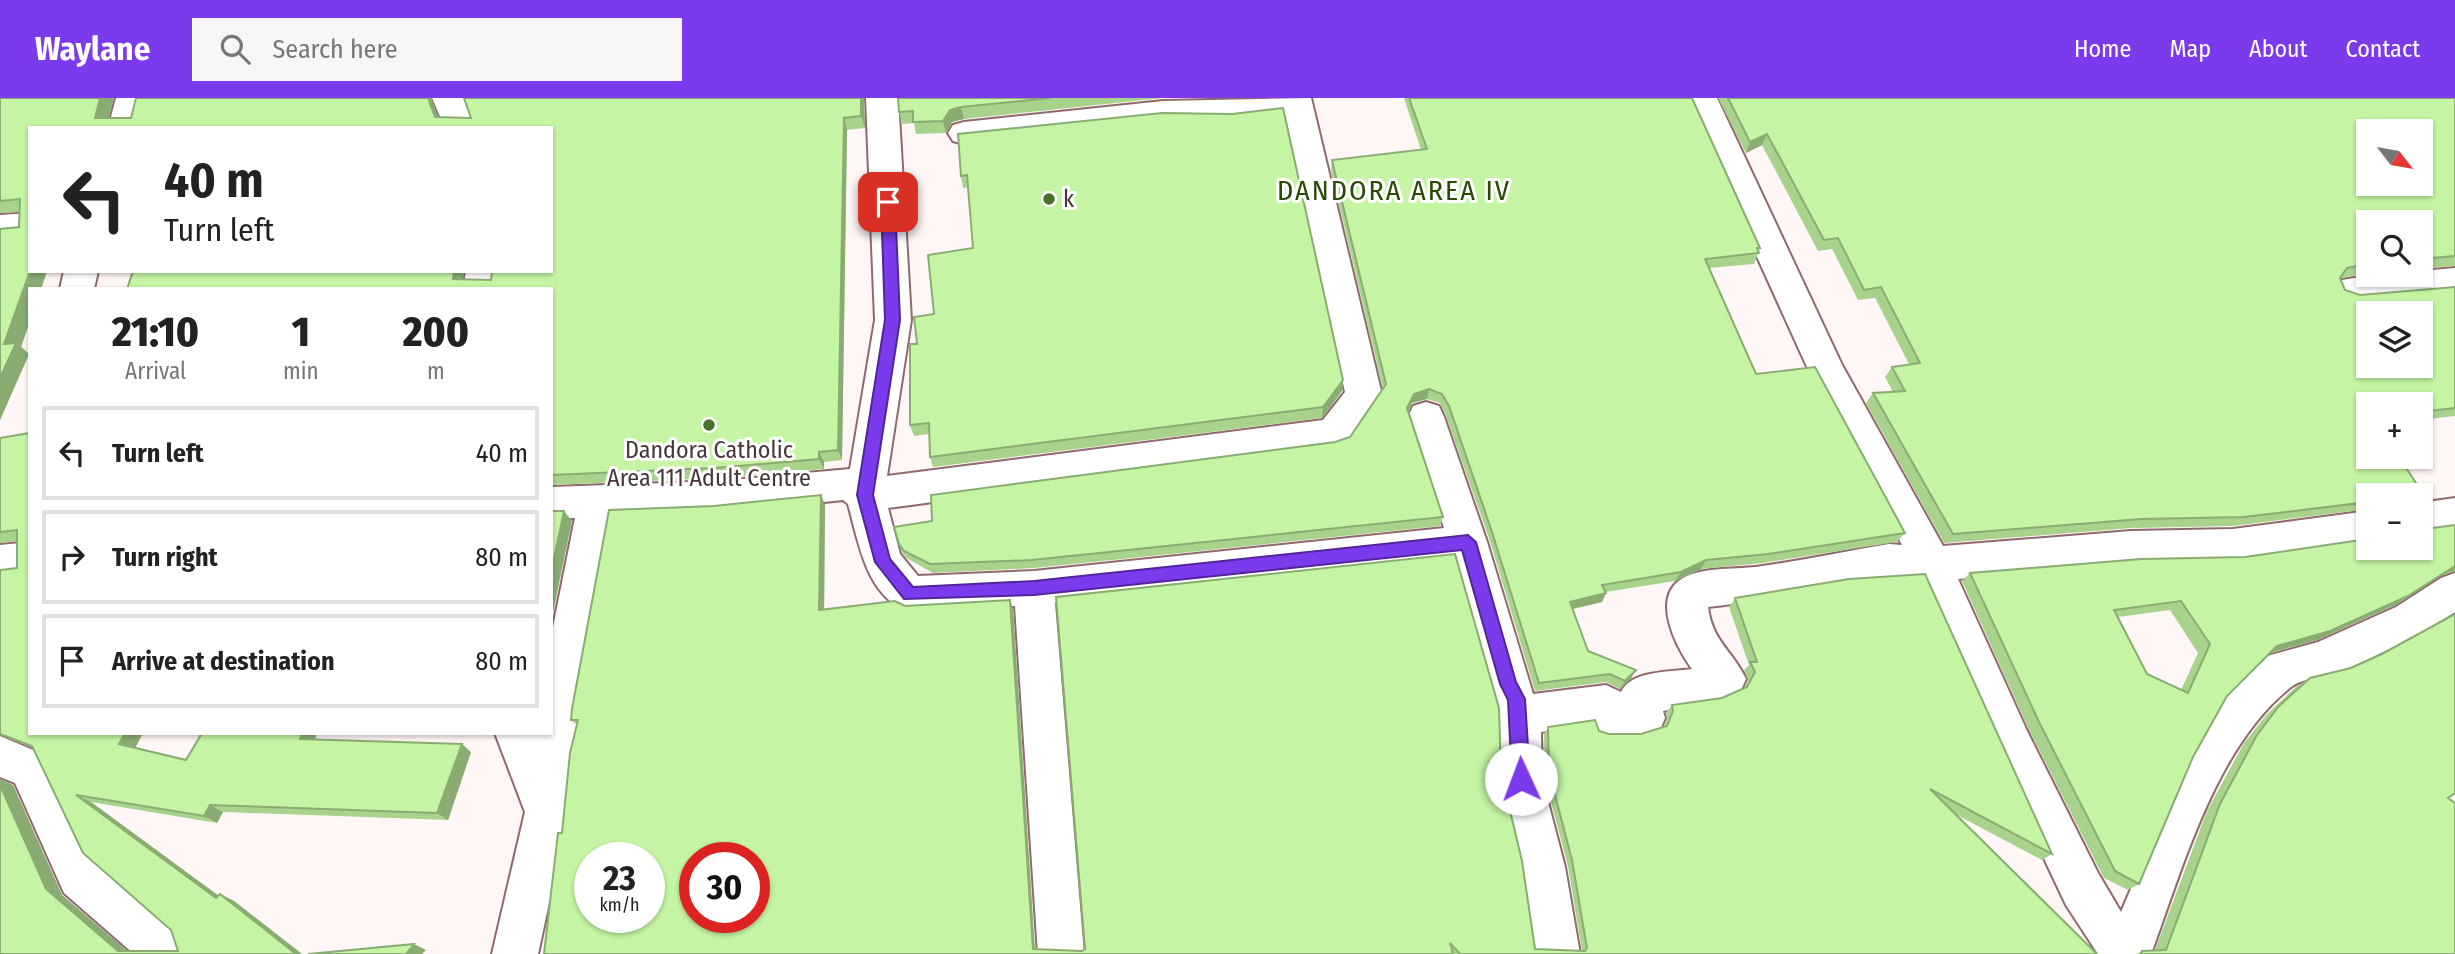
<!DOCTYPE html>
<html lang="en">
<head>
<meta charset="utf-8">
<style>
  body { margin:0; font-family:"Fira Sans Condensed",sans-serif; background:#f6f6f6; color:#222; height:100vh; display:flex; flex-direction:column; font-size:26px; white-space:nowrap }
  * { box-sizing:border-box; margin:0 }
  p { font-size:23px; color:#767676 }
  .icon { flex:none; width:38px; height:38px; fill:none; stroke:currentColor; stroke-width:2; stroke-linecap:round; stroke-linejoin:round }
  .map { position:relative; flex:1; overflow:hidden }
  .side { position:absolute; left:28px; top:189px; width:525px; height:448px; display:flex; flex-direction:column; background:#fff; border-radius:0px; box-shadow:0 2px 5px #0004 }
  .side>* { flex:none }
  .banner { position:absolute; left:28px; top:28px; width:525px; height:147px; border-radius:0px; box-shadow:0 2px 5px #0004; background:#fff; color:#222; overflow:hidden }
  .needle { width:46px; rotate:121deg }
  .fabs { position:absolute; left:2356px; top:21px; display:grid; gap:14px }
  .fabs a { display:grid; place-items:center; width:77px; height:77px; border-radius:0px; background:#fff; box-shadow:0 2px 5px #0004; font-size:35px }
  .speed { position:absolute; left:574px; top:744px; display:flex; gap:14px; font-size:35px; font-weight:700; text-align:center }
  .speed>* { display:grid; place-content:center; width:91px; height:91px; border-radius:50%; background:#fff; box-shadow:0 2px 5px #0004; line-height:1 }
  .speed small { font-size:18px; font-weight:400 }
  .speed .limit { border:10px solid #d22; background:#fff; color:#111 }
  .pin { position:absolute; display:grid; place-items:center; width:60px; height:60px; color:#fff; margin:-30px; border-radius:14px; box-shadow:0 4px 10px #0006 }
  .me { position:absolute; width:77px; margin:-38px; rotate:358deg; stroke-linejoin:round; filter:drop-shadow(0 0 5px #0008) }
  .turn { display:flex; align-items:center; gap:24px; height:147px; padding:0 21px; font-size:32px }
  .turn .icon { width:91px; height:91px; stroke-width:2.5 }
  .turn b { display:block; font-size:49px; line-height:60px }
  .eta { display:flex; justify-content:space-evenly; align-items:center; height:119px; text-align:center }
  .eta b { font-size:42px; font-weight:800; line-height:49px }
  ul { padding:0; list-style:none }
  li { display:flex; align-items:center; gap:21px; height:94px; margin:0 14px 10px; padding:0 7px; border:4px solid #e0e0e0; border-radius:0px }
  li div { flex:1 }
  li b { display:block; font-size:26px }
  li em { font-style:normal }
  header { display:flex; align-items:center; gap:42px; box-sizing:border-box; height:98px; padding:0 35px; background:#7c3aed; color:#fff }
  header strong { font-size:33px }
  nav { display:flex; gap:38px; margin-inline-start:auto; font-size:24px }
  .search { width:490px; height:63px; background:#f6f6f6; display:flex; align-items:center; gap:18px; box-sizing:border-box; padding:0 24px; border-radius:0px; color:#767676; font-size:26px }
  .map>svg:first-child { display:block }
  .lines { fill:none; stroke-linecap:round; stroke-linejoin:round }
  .street-casing { stroke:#90696d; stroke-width:4 }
  .street { fill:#fff; fill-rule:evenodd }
  .wall { fill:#a9d38d; fill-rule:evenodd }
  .shaded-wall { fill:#8aac73 }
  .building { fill:#c5f5a4; stroke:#8aac73; stroke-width:2; fill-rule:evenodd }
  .route { fill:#7c3aed; stroke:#51269a; stroke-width:2 }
  .poi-dot { fill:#4a702b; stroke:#fff; stroke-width:2.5 }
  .labels { text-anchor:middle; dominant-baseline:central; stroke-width:6; stroke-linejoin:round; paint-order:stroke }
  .poi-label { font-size:24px; fill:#483738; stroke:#fff; text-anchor:start }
  .quarter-label { font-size:28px; letter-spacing:2px; fill:#294a05; stroke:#fff }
</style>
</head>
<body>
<header>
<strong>Waylane</strong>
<div class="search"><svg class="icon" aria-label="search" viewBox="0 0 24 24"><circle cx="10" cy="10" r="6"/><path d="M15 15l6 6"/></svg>Search here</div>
<nav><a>Home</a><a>Map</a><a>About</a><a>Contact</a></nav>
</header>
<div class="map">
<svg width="2455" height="856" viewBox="0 0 2455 856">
  <rect width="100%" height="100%" fill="#fff6f6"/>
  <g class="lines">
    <defs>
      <g id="street">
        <path d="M116,0H148L140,30H108Z"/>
        <path d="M432,0H464L477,30H445Z"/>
        <path d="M866,0H898L911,222L887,378L1323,322L1345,294L1284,19L1232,26L1163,25L964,46L953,43L948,35L953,27L964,24L1163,3L1311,0L1382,297L1347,347L1334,351L888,410L900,456L918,478L1034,473L1444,430L1408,319L1413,308L1426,304L1439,308L1444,319L1487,444L1533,596L1606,587L1621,594C1631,572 1672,574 1692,571C1676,549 1650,499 1683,480C1704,468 1739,472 1762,468C1805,462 1847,453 1889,446L1902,447L1808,271L1685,0H1717L1842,267L1943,448L2131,433L2233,431L2368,413V446L2233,465L2131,467L1958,481L2027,633L2098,775L2121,814L2184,667L2217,607L2267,558L2318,544L2396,509L2441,480L2455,475V514C2418,538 2377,558 2337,575C2323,580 2302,580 2291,589C2216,648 2183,769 2151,856H2098L2066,807L1997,661L1919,482C1855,478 1775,502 1708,509C1712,543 1732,552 1746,581L1740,594L1716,605L1663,613L1665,620L1659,634C1638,642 1618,647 1597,639L1592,627L1541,634L1542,681L1565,769L1580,856H1534L1521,769L1500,681L1498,617L1454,462L1055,505L1084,856H1038L1015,508L909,514C866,498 859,445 848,406L843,402L720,415L614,419L577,618L568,716L538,856H492L525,714L495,635H551V539L575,420L551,421V389L720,383L850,371L875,222Z"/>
        <path d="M30,115V139L0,141V117Z"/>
        <path d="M2455,170V196L2348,205L2336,201L2331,192L2336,183L2372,177H2420V173Z"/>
        <path d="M64,173H98L94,191H60Z"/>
        <path d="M466,173H500L497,191H463Z"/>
        <path d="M2455,400V432L2420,437V405Z"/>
        <path d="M30,444V478L0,481V447Z"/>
        <path d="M0,638L45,657L96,763L184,840L191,856H134L64,795L15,685L0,679Z"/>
      </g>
    </defs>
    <use href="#street" class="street-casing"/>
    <use href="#street" class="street"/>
  </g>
  <g class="wall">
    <path d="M0,0L109,20H131L136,0H431L438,19L471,20L464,0H864L865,30L847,32L842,362L824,364V371L720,380L551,387V191L463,182H491L551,173L30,30V173H47L21,249L29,256L0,322V130L19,129L20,114L0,115Z"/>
    <path d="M898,0H1181H1163L964,21L952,24L946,35L916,36L914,25L902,26L899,14Z"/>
    <path d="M1404,0H1692L1760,150L1754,166L1709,170L1756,276L1905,435L1897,444L1762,465L1701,471L1675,483L1606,494V495L1602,504L1573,511L1588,553L1636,572L1631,580L1620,591L1606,584L1535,593L1490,443L1446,318L1440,305L1427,301L1412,305L1409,313L1443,419L1440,428L1034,470L933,475L908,461L902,455L899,446L932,423L1335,344L1350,339L1383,291L1331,73L1332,62L1421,52Z"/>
    <path d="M1718,0H2455V168L2422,170L2420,172V124H2368V175L2340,180L2345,192L2360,197L2455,189V318L2420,322V306H2368V359H2399L2431,408L2432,430L2455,427V473L2440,477L2395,507L2317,542L2271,555L2227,598L2193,659L2139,786L2128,792L2104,780L2029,632L1962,483L1970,475L2141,461L2245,459L2368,441V450H2420V397H2368V411L2233,428L2131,430L1944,445L1866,305L1873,295L1893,294L1885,279L1892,269L1909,266L1875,200L1858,202L1832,151L1818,153L1762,47L1746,55ZM2368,33H2420V86H2368ZM2368,215H2420V268H2368ZM2170,512L2198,555L2181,592L2147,576L2118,519Z"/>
    <path d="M958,36L1343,282L1342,293L1322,320L933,369L930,359L929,336L914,338L910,327L917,246L973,150L968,89L963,90L961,78Z"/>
    <path d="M30,335V635H143L135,650L186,662L202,635H317L315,642L471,654L448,722L223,714L217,725L91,704L218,798L220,796L234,803L302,856H0V681L13,687L62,797L127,853H178L171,832L33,650L0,637V472L17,470V443L0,445V340Z"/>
    <path d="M821,397L825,407L824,512L905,508L1013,511L1035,851L1082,853L1501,675L1535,851L1582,853L1568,768L1545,681L1544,636L1548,629L1599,633L1609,636H1641L1664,628L1667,621L1666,615L1672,607L1722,600L1744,590L1748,582L1744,572L1749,567L1729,509L1735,500L2052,756L2042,762L1955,716L2097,856H544L577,627L571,622L714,408Z"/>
    <path d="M2382,556L2448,700L2455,856H2136L2142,853L2155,852L2207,713L2244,645L2267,616L2297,588L2310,580L2351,570Z"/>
  </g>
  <g class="shaded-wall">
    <path d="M100,0H114L106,30L95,20Z"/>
    <path d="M428,0H431L442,30L435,19Z"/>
    <path d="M861,0H864L865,30L861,18Z"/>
    <path d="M961,9L964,21L952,24L946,35L943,23L950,12Z"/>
    <path d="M844,20L847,32L842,362L838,352Z"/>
    <path d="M1767,36L1762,47L1746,55L1750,44Z"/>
    <path d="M30,173H47L41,191H30V223L21,249L29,256L0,322V280L4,246Z"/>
    <path d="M454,173H464L461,191L453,181Z"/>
    <path d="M1343,282L1342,293L1322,320L1323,309Z"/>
    <path d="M1429,291L1427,301L1412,305L1405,320L1407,310L1414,296Z"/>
    <path d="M819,354L824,364V371L819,361Z"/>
    <path d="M821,397L825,407L824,521L819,512Z"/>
    <path d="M564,413L572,423L551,524V475Z"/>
    <path d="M1706,462L1701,471L1675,483L1681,474Z"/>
    <path d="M2455,468V472L2440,478Z"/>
    <path d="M1606,495L1602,504L1567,512L1570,504Z"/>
    <path d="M2408,498L2395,507L2317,542L2265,556L2277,548Z"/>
    <path d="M1010,502L1013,511L1035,856L1033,851Z"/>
    <path d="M1636,572L1631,580L1620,591L1625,583Z"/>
    <path d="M125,635H143L133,654L119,646Z"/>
    <path d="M302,635H317L312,649L300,641Z"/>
    <path d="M462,646L471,654L448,722L437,715Z"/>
    <path d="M0,681L13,687L62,797L131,856L118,853L46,791L0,687Z"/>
    <path d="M76,697L91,704L230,806L216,800Z"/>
    <path d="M210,707L223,714L217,725L204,718Z"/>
    <path d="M220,796L234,803L302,856H296Z"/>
    <path d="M414,846L426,852L422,856H406Z"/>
  </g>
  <g class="building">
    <path d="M0,0H100L95,20H131L136,0H428L435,19L471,20L464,0H861V18L844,20L838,352L819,354V361L714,370L551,377V191H127L133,173H454L453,181L491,182L492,173H551V30H30V173L4,246L16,245L0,280V131L19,129L20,101L0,103Z"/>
    <path d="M898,0H1051L961,9L950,12L943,23L913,24V13L899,14Z"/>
    <path d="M1409,0H1692L1760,150H1757L1759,155L1705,161L1756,276L1815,269L1905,435L1768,456L1706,462L1681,474L1602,487L1606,495L1570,504L1588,553L1636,572L1625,583L1610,576L1539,585L1492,434L1449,308L1442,296L1429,291L1414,296L1407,310L1443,419L1032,462L930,466L904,453L899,446L894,429L932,423L931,397L1335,344L1350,339L1386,286L1332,62L1427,51Z"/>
    <path d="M1728,0H2455V158L2432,160L2429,164H2420V124H2368V166L2347,170L2340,180L2345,192L2360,197L2455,189V310L2420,314V306H2368V359H2399L2431,408L2432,430L2455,427V468L2408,498L2330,533L2277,548L2227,598L2193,659L2139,786L2115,773L2039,624L1970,475L2141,461L2245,459L2368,441V450H2420V397H2368V404L2244,419L2141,421L1953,436L1873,295L1905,293L1892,269L1920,265L1881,189L1864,192L1838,140L1824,142L1767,36L1750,44ZM2368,33H2420V86H2368ZM2368,215H2420V268H2368ZM2181,503L2210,546L2188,595L2147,576L2114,512Z"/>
    <path d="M1283,10L1343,282L1323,309L930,359L929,325L910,327V246H917L914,219L934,216L928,157L973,150L967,77L961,78L958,36L1162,15L1232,16Z"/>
    <path d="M30,335V635H125L119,646L186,662L202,635H302L300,641L462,646L437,715L210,707L204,718L76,697L216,800L220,796L296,856H0V687L46,791L118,853H178L171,832L83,755L32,648L0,636V472L17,470V432L0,434V340Z"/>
    <path d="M821,397L819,512L895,503L905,508L1010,502L1033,851L1082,853L1085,851L1056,499L1455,456L1499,610L1501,675L1522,763L1535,851L1585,853L1587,850L1572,762L1549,674L1548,629L1595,622L1599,633L1609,636H1641L1667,628L1673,613L1672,607L1722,600L1747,589L1755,574L1750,564H1757L1735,500L1849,481L1925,476L2052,756L1930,691L2097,856H1460L1450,845L1453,856H544L558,735H562L570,655L578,622H571L572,611L609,412L714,408ZM590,760H649V819H590ZM695,760H754V819H695Z"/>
    <path d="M551,413H564L551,475Z"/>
    <path d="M2455,516V695L2448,700L2455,705V856H2141L2142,853L2166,852L2220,706L2257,637L2279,608L2310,580L2351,570L2382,556Z"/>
    <path d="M414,846L406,856H308Z"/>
  </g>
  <path class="route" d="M888,99L895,104L900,222L873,397L890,461L913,489L1034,483L1468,437L1476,444L1516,584L1525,601L1530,681L1527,687L1521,689L1514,687L1512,681L1508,602L1500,586L1462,452L1034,497L904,501L875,464L857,397L885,222L881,104Z"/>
  <g class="poi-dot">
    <circle cx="1049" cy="101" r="7"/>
    <circle cx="709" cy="327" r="7"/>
  </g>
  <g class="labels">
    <g class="poi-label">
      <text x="1063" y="101">k</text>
      <text x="709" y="352" text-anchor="middle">Dandora Catholic<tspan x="709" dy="28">Area 111 Adult Centre</tspan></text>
    </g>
    <g class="quarter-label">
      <text x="1394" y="92">DANDORA AREA IV</text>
    </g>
  </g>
</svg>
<div class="fabs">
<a><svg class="needle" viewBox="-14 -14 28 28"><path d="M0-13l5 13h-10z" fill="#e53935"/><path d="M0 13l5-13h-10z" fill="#767676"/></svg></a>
<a><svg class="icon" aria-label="search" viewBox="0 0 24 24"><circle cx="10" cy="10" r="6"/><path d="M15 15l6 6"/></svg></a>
<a><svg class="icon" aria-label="layers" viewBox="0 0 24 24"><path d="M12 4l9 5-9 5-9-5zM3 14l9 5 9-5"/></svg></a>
<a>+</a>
<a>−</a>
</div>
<div class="speed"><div>23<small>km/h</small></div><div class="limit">30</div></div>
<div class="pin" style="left:888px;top:104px;background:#d93025"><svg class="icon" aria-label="arrive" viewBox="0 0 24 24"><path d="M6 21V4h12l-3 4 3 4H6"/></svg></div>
<svg class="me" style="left:1521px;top:681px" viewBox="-20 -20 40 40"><circle r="19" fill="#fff"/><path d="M0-13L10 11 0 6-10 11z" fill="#7c3aed"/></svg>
<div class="banner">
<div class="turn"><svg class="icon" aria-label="left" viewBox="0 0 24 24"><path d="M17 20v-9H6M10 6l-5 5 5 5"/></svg><div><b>40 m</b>Turn left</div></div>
</div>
<section class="side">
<div class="eta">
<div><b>21:10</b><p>Arrival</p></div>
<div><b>1</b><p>min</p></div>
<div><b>200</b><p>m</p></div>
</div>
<ul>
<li><svg class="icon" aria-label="left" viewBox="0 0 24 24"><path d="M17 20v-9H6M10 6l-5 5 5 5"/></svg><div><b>Turn left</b></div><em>40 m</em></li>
<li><svg class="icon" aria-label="right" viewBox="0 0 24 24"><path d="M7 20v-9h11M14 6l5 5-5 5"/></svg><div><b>Turn right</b></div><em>80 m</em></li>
<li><svg class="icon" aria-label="arrive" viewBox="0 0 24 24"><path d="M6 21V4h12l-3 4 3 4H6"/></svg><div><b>Arrive at destination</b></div><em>80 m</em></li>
</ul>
</section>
</div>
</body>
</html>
